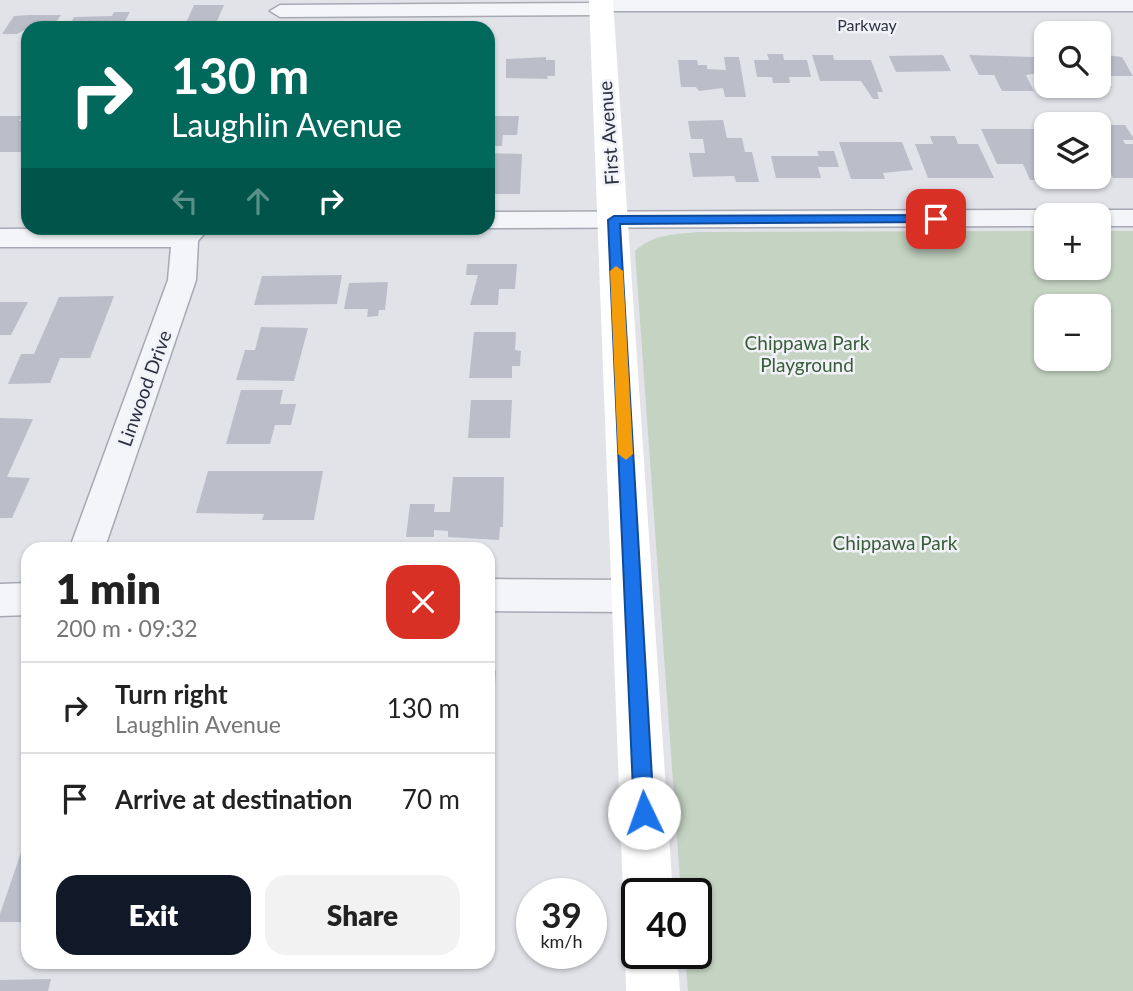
<!DOCTYPE html>
<html lang="en">
<head>
<meta charset="utf-8">
<style>
  body { margin:0; font-family:Lato,sans-serif; background:#f2f2f2; color:#222; height:100vh; display:flex; flex-direction:column; font-size:26px; white-space:nowrap }
  * { box-sizing:border-box; margin:0 }
  p { font-size:23px; color:#767676 }
  .icon { flex:none; width:38px; height:38px; fill:none; stroke:currentColor; stroke-width:2; stroke-linecap:round; stroke-linejoin:round }
  .map { position:relative; flex:1; overflow:hidden }
  .details { position:absolute; left:21px; top:542px; width:474px; height:427px; display:flex; flex-direction:column; background:#fff; border-radius:21px; box-shadow:0 2px 5px #0004 }
  .details>* { flex:none }
  .top-card { position:absolute; left:21px; top:21px; width:474px; height:214px; border-radius:21px; box-shadow:0 2px 5px #0004; background:#00695c; color:#fff; overflow:hidden }
  .tools { position:absolute; left:1034px; top:21px; display:grid; gap:14px }
  .tools a { display:grid; place-items:center; width:77px; height:77px; border-radius:14px; background:#fff; box-shadow:0 2px 5px #0004; font-size:35px }
  .speed { position:absolute; left:516px; top:878px; display:flex; gap:14px; font-size:35px; font-weight:700; text-align:center }
  .speed>* { display:grid; place-content:center; width:91px; height:91px; border-radius:50%; background:#fff; box-shadow:0 2px 5px #0004; line-height:1 }
  .speed small { font-size:18px; font-weight:400 }
  .speed .limit { border:4px solid #111; border-radius:10px; background:#fff; color:#111 }
  .pin { position:absolute; display:grid; place-items:center; width:60px; height:60px; color:#fff; margin:-30px; border-radius:14px; box-shadow:0 4px 10px #0006 }
  .me { position:absolute; width:77px; margin:-38px; rotate:357deg; stroke-linejoin:round; filter:drop-shadow(0 0 5px #0008) }
  .turn { display:flex; align-items:center; gap:24px; height:147px; padding:0 35px; font-size:32px }
  .turn .icon { width:91px; height:91px; stroke-width:2.5 }
  .turn b { display:block; font-size:49px; line-height:60px }
  .lanes { display:flex; align-items:center; height:66px; padding:0 35px; background:#0003; justify-content:center; gap:35px; direction:ltr }
  .lanes .off { opacity:.35 }
  .round { display:grid; place-items:center; flex:none; width:74px; height:74px; border-radius:21px; background:#f2f2f2 }
  .summary { display:flex; align-items:center; justify-content:space-between; height:119px; padding:0 35px }
  h1 { font-size:42px; font-weight:800; line-height:52px }
  .action { display:flex; gap:14px; margin-top:auto; padding:14px 35px }
  .action a { flex:1; height:80px; border-radius:21px; background:#111827; color:#fff; font-size:28px; font-weight:800; line-height:80px; text-align:center }
  .action a+a { background:#f2f2f2; color:#222 }
  ul { padding:0; list-style:none }
  li { display:flex; align-items:center; gap:21px; height:91px; padding:0 35px; border-top:2px solid #e0e0e0 }
  li div { flex:1 }
  li b { display:block; font-size:26px }
  li em { font-style:normal }
  .map>svg:first-child { display:block }
  .green { fill:#c4d3c2; fill-rule:evenodd }
  .building { fill:#bbbec9 }
  .lines { fill:none; stroke-linecap:round; stroke-linejoin:round }
  .street-casing { stroke:#a6a9b3; stroke-width:3 }
  .street { fill:#f4f5f8; fill-rule:evenodd }
  .secondary { fill:#fff; fill-rule:evenodd }
  .route { fill:#1a73e8; stroke:#114b97; stroke-width:2 }
  .slow { fill:#f59e0b }
  .labels { text-anchor:middle; dominant-baseline:central; stroke-width:5; stroke-linejoin:round; paint-order:stroke }
  .far-street-label { font-size:16px; fill:#2a2f41; stroke:#f1f2f7 }
  .street-label { font-size:19px; fill:#2a2f41; stroke:#f1f2f7 }
  .park-label { font-size:19px; fill:#385c37; stroke:#f1f2f7 }
</style>
</head>
<body>
<div class="map">
<svg width="1133" height="991" viewBox="0 0 1133 991">
  <rect width="100%" height="100%" fill="#e1e3e9"/>
  <path class="green" d="M1046,231V268H1099V231H1133V991H688L685,954H696V894H681L635,251C653,234 676,234 700,232ZM1046,306H1099V359H1046Z"/>
  <g class="building">
    <path d="M194,5H224L214,28H172L185,25Z"/>
    <path d="M114,12H130L121,28H68L74,17L112,16Z"/>
    <path d="M29,15H61L52,28H28L17,34H2L14,16Z"/>
    <path d="M767,54H783L784,60H807L811,77H789L790,83H773L772,77H757L754,60H769Z"/>
    <path d="M1099,54L1122,57L1133,76H1105L1112,88H1099Z"/>
    <path d="M812,55H833L834,60H871L883,92H877L879,99H873L861,81H820Z"/>
    <path d="M943,55L951,71L896,72L889,56Z"/>
    <path d="M969,55L1037,57L1046,72L1026,75L1034,91H1002L994,75H979Z"/>
    <path d="M546,57V60H555V76H547L548,79L506,78V59Z"/>
    <path d="M724,57H739L746,97H725L723,88L699,91L696,87H681L678,60H697L698,65H707V69L726,70Z"/>
    <path d="M0,116H22L19,121H28V152H0Z"/>
    <path d="M488,116H519L517,135H503L502,146H488Z"/>
    <path d="M723,120L727,138H742L745,152H752L759,182H736L734,176L693,177L689,153H705L703,139H691L688,121Z"/>
    <path d="M1099,125H1125L1133,137V140H1123L1125,144H1133V178H1113L1099,154Z"/>
    <path d="M981,129H1045L1046,177H1069L1071,180H1030L1023,164H997Z"/>
    <path d="M930,136H955L958,144H978L994,178H928L915,144H933Z"/>
    <path d="M839,142H902L913,170L883,173L885,179H851Z"/>
    <path d="M817,151H834L839,167H818L821,178H776L771,156H819Z"/>
    <path d="M488,153L522,154L520,194H488Z"/>
    <path d="M467,264H517L515,289H499L498,305H470L478,275H466Z"/>
    <path d="M342,275L337,304L254,305L262,276Z"/>
    <path d="M388,282L385,310H379L378,316L367,317L368,309H344L349,283Z"/>
    <path d="M114,296L90,358H60L50,383L8,384L21,354H34L59,297Z"/>
    <path d="M0,302H28L11,335H0Z"/>
    <path d="M261,327L308,328L294,381L236,380L245,350H255Z"/>
    <path d="M474,332H516L515,350L521,351L520,366H512V378H469Z"/>
    <path d="M241,390H283L280,404H296L291,425H275L270,444H226Z"/>
    <path d="M471,400H512L510,438H468Z"/>
    <path d="M0,418L33,419L7,477L30,478L12,518H0Z"/>
    <path d="M208,471H323L314,520H262L264,514L196,513Z"/>
    <path d="M453,477H504L503,527H500L499,540L448,537V531L434,530V537H406L410,504H435L434,512H450Z"/>
    <path d="M488,671H496L491,744H488Z"/>
    <path d="M28,832V922H0V914Z"/>
    <path d="M51,979L48,991H0V980Z"/>
  </g>
  <g class="lines">
    <defs>
      <g id="street">
        <path d="M596,0H1133V11H610L601,15L280,17L270,11L280,5L592,3Z"/>
        <path d="M1046,210L1057,215H1046V226L488,228H485H488V212Z"/>
        <path d="M1099,210H1133V226H1099V215H1088Z"/>
        <path d="M209,228L198,241L196,280L104,550H69L168,280L171,247H0V229Z"/>
        <path d="M488,579L633,580L646,585L651,596L646,607L633,612L488,611Z"/>
        <path d="M28,583V615L0,616V584Z"/>
      </g>
    </defs>
    <use href="#street" class="street-casing"/>
    <use href="#street" class="street"/>
    <g class="secondary">
      <path d="M589,0H613L673,894H637V915L630,912L623,894Z"/>
      <path d="M637,934V954H677L680,991H626L625,954L633,936Z"/>
    </g>
  </g>
  <path class="route" d="M936,215L942,219L940,222L620,224L654,813L651,820L644,823L637,820L634,813L608,220L614,216Z"/>
  <path class="slow" d="M616,266L623,271L633,454L626,460L618,454L610,271Z"/>
  <g class="labels">
    <g class="far-street-label">
      <text x="867" y="24">Parkway</text>
    </g>
    <g class="street-label">
      <text transform="translate(608 133) rotate(-94)">First Avenue</text>
      <text transform="translate(144 388) rotate(-70)">Linwood Drive</text>
    </g>
    <g class="park-label">
      <text x="807" y="342">Chippawa Park<tspan x="807" dy="22">Playground</tspan></text>
      <text x="895" y="542">Chippawa Park</text>
    </g>
  </g>
</svg>
<div class="tools">
<a><svg class="icon" aria-label="search" viewBox="0 0 24 24"><circle cx="10" cy="10" r="6"/><path d="M15 15l6 6"/></svg></a>
<a><svg class="icon" aria-label="layers" viewBox="0 0 24 24"><path d="M12 4l9 5-9 5-9-5zM3 14l9 5 9-5"/></svg></a>
<a>+</a>
<a>−</a>
</div>
<div class="speed"><div>39<small>km/h</small></div><div class="limit">40</div></div>
<div class="pin" style="left:936px;top:219px;background:#d93025"><svg class="icon" aria-label="arrive" viewBox="0 0 24 24"><path d="M6 21V4h12l-3 4 3 4H6"/></svg></div>
<svg class="me" style="left:644px;top:813px" viewBox="-20 -20 40 40"><circle r="19" fill="#fff"/><path d="M0-13L10 11 0 6-10 11z" fill="#1a73e8"/></svg>
<div class="top-card">
<div class="turn"><svg class="icon" aria-label="right" viewBox="0 0 24 24"><path d="M7 20v-9h11M14 6l5 5-5 5"/></svg><div><b>130 m</b>Laughlin Avenue</div></div>
<div class="lanes"><svg class="icon off" aria-label="left" viewBox="0 0 24 24"><path d="M17 20v-9H6M10 6l-5 5 5 5"/></svg><svg class="icon off" aria-label="ahead" viewBox="0 0 24 24"><path d="M12 20V5M6 11l6-6 6 6"/></svg><svg class="icon" aria-label="right" viewBox="0 0 24 24"><path d="M7 20v-9h11M14 6l5 5-5 5"/></svg></div>
</div>
<section class="details">
<div class="summary"><div><h1>1 min</h1><p>200 m · 09:32</p></div><a class="round" style="background:#d93025;color:#fff"><svg class="icon" aria-label="close" viewBox="0 0 24 24"><path d="M6 6l12 12M18 6L6 18"/></svg></a></div>
<ul>
<li><svg class="icon" aria-label="right" viewBox="0 0 24 24"><path d="M7 20v-9h11M14 6l5 5-5 5"/></svg><div><b>Turn right</b><p>Laughlin Avenue</p></div><em>130 m</em></li>
<li><svg class="icon" aria-label="arrive" viewBox="0 0 24 24"><path d="M6 21V4h12l-3 4 3 4H6"/></svg><div><b>Arrive at destination</b></div><em>70 m</em></li>
</ul>
<div class="action"><a>Exit</a><a>Share</a></div>
</section>
</div>
</body>
</html>
